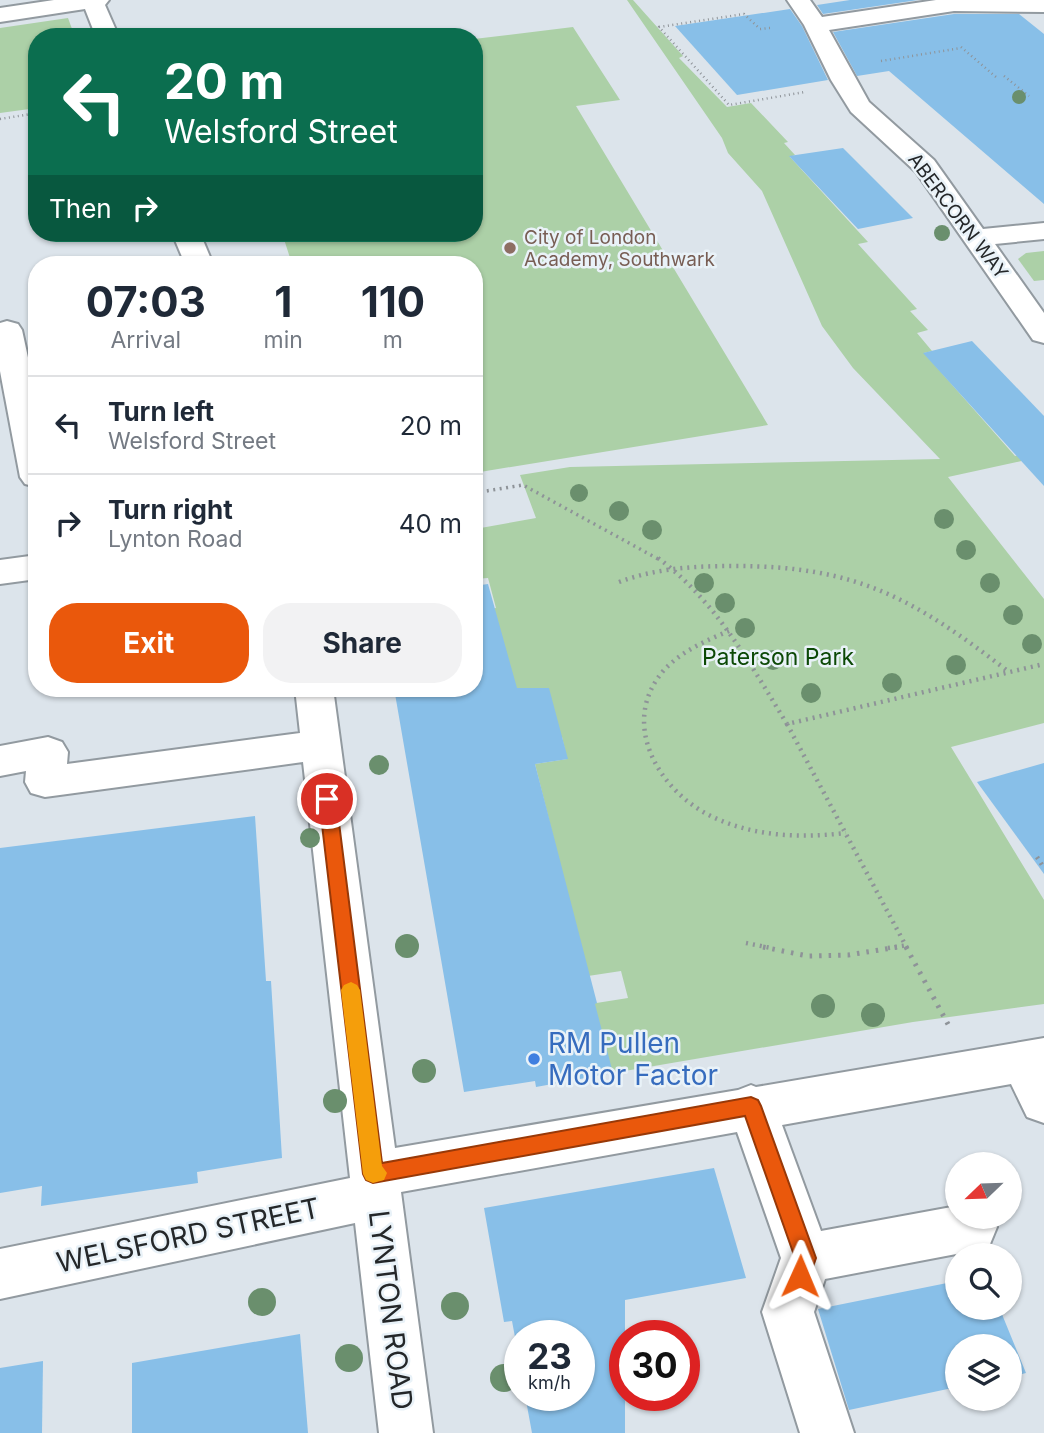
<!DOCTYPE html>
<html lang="en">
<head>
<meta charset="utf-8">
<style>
  body { margin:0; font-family:Inter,sans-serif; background:#f2f2f3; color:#1f2937; height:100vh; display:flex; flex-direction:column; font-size:26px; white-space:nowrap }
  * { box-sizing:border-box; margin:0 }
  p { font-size:23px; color:#747a83 }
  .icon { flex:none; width:38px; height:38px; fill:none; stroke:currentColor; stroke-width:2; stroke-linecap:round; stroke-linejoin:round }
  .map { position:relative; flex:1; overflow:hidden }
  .details { position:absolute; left:28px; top:256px; width:455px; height:441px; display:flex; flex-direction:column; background:#fff; border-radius:28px; box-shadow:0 2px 5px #0004 }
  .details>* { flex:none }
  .guide { position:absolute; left:28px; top:28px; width:455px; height:214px; border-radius:28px; box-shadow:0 2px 5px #0004; background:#0b6e4f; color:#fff; overflow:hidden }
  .needle { width:46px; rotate:247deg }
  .fabs { position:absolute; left:945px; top:1152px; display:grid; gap:14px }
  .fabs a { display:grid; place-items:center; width:77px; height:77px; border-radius:50%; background:#fff; box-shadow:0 2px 5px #0004; font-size:35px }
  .speed { position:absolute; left:504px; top:1320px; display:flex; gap:14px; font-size:35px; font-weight:700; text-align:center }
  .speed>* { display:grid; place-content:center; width:91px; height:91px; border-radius:50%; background:#fff; box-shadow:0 2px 5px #0004; line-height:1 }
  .speed small { font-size:18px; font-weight:400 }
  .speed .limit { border:10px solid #d22; background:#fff; color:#111 }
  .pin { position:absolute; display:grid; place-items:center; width:60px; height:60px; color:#fff; margin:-30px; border:4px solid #fff; border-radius:50%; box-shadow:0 2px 7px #0007 }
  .me { position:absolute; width:77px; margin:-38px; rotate:1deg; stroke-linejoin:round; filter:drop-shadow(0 0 5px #0008) }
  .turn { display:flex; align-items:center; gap:24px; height:147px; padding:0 21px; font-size:32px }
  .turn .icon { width:91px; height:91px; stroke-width:2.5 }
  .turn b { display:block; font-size:49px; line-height:60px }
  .then { display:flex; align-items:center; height:66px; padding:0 21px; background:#0003; gap:14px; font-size:26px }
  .eta { display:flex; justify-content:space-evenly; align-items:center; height:119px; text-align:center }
  .eta b { font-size:42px; font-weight:700; line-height:49px }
  .cta { display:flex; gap:14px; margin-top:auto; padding:14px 21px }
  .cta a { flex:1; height:80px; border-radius:28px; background:#ea580c; color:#fff; font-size:28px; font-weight:700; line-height:80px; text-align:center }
  .cta a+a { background:#f2f2f3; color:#1f2937 }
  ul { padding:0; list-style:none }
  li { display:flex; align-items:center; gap:21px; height:98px; padding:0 21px; border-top:2px solid #e0e1e3 }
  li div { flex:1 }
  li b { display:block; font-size:26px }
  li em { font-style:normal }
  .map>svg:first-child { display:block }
  .green { fill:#acd0a7 }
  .building { fill:#88bfe8 }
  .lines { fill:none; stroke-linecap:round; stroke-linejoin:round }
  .minor-casing { stroke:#929aa0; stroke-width:4 }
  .path-far3 { stroke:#8e9398; stroke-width:2.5; stroke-dasharray:1 3.5; stroke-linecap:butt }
  .path-far2 { stroke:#8e9398; stroke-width:3.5; stroke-dasharray:2 4.5; stroke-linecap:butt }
  .path-far1 { stroke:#8e9398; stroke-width:4.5; stroke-dasharray:2 5; stroke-linecap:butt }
  .path { stroke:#8e9398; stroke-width:5; stroke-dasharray:2.5 7; stroke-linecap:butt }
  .minor { fill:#fff; fill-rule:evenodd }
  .tree { fill:#6a8f6d }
  .route { fill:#ea580c; stroke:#983908; stroke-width:2 }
  .slow { fill:#f59e0b }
  .education-dot { fill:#8d6e63; stroke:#e9f2f8; stroke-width:2.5 }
  .shop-dot { fill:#3f7fe0; stroke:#e9f2f8; stroke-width:2.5 }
  .labels { text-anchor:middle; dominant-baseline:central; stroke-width:5; stroke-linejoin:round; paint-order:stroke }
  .far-street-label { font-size:19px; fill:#242729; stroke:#e9f2f8 }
  .far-education-label { font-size:19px; fill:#785e54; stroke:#e9f2f8; text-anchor:start }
  .park-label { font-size:23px; fill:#0c4906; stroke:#e9f2f8 }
  .near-shop-label { font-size:28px; fill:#366cbe; stroke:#e9f2f8; text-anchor:start }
  .near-street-label { font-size:28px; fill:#242729; stroke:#e9f2f8 }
</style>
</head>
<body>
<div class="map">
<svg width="1044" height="1433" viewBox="0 0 1044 1433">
  <rect width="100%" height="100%" fill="#dce4eb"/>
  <g class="green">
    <path d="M627,0H633L683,56L679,58L727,107L751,103L788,142L784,143L795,155L790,157L868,242L858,244L917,309L910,311L928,330L917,333L932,351L924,353L1015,456L1044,449V456L948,477L1044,599V723L951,747L1044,900V1004L913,1022L613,1073L527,1014L628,998L621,971L588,976L535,764L567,759L562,737L454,692V688H474V611L496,608L488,578L474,579V549L480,548L475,529L536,518L520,475L570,467L940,459L853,368L822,326L762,191L728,153L722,138Z"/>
    <path d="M68,18L75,37H37V108L0,113V28Z"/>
    <path d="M573,27L620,100L576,106L768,425L474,473V264H292L282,233H474V39Z"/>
    <path d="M1044,251V280L1034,281L1018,259L1026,253Z"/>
  </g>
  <g class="building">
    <path d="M850,0H918L823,14L817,5Z"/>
    <path d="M790,9L802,26L828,80L737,95L675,26Z"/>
    <path d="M954,14H1019L1044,34V204L889,71L857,76L833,32Z"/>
    <path d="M843,148L913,218L858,229L789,156Z"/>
    <path d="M972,341L1044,416V486L923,353Z"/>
    <path d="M488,584L517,688H549L568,759L535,764L597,1003L595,1004L613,1073L536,1087L535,1081L464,1092L394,688H474V586Z"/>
    <path d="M1044,763V874L977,782Z"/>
    <path d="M255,816L266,981H271L282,1158L197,1172L198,1183L41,1206L42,1186L0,1193V848Z"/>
    <path d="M714,1168L746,1278L625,1300V1433H532L525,1395H579V1335H520V1364L512,1321L504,1322L484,1208Z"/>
    <path d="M957,1281V1307H999L1026,1373L1010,1377V1346H957V1387L849,1410L818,1309Z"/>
    <path d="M300,1334L308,1433H132V1363Z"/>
    <path d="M43,1361L42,1433H0V1368Z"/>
  </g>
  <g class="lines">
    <defs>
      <g id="minor">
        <path d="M54,0H109L105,5L119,37H96L85,9L0,22V8Z"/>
        <path d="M787,0H810L822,17L936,0H1044V12L954,11L829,30L869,102L934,160L983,229L1044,223V239L995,244L1044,313V343L1033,340L916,172L851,112L831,80L804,25Z"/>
        <path d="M172,233H200L213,264H185Z"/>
        <path d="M7,321L18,324L22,330L37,399V487L25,484L20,477L0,371V323Z"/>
        <path d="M37,555V579L0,584V560Z"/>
        <path d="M295,688H333L395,1148L738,1090L751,1085L756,1087L1044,1038V1123L1027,1117L1011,1084L782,1125L821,1231L957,1206V1216H992L997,1227L990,1244L972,1251L825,1279L814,1312L854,1433H800L762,1312L781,1258L737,1132L401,1192L433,1433H379L355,1223L0,1299V1249L350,1178L303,762L45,797L31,793L25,782L26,771L0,776V746L48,737L62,742L68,752L67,764L300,733Z"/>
      </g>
    </defs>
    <use href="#minor" class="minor-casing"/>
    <g class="path-far3">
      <path d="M770,28L760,29L744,14L659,27L729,105L805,92"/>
      <path d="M961,47L996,77"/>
      <path d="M881,61L961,48"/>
      <path d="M1004,76L1029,96"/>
      <path d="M0,119L37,113"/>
    </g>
    <path class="path-far2" d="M474,493L523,485L660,560"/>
    <g class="path-far1">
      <path d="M658,558C716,601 750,664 787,724L1044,664"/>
      <path d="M619,582C657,568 695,566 735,566C858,566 914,599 1009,672"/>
      <path d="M729,631C707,640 682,651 665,669C617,722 659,793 715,818C757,837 801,838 846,833"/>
      <path d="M787,724L907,948"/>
      <path d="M1037,857L1044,868"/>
      <path d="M746,943L771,948"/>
      <path d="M888,948L908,945"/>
    </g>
    <g class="path">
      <path d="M763,947L808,956L848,955L898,947"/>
      <path d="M906,947L949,1026"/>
    </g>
    <use href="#minor" class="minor"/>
  </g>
  <g class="tree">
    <circle cx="1019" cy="97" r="7"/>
    <circle cx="942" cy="233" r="8"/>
    <circle cx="579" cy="493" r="9"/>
    <circle cx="619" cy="511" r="10"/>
    <circle cx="944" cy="519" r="10"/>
    <circle cx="652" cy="530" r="10"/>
    <circle cx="966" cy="550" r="10"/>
    <circle cx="704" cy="583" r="10"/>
    <circle cx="990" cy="583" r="10"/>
    <circle cx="725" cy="603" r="10"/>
    <circle cx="1013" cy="615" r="10"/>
    <circle cx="745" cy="628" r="10"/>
    <circle cx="1032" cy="644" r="10"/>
    <circle cx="773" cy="660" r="10"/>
    <circle cx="956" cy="665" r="10"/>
    <circle cx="892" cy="683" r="10"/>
    <circle cx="811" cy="693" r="10"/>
    <circle cx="379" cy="765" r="10"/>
    <circle cx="310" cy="838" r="10"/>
    <circle cx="407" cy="946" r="12"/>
    <circle cx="823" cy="1006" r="12"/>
    <circle cx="873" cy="1015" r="12"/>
    <circle cx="424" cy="1071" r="12"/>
    <circle cx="335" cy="1101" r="12"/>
    <circle cx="262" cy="1302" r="14"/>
    <circle cx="455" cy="1306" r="14"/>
    <circle cx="349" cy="1358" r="14"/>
    <circle cx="504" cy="1378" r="14"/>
  </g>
  <path class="route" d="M327,792L333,794L336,799L382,1163L751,1097L758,1100L761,1106L816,1258L807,1284L800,1287L792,1284L789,1276L795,1258L745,1116L373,1183L366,1180L363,1174L319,799L322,794Z"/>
  <path class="slow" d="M351,982L357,985L360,990L382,1166L387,1173L384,1180L373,1183L366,1180L363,1174L341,990L344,985Z"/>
  <circle class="education-dot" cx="510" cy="248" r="7"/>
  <circle class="shop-dot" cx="534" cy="1059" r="7"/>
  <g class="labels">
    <g class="far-street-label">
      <text transform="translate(958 216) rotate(53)">ABERCORN WAY</text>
    </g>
    <g class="far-education-label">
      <text x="524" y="237">City of London<tspan x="524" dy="22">Academy, Southwark</tspan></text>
    </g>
    <g class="park-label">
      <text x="778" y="657">Paterson Park</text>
    </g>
    <g class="near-shop-label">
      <text x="548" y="1043">RM Pullen<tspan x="548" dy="32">Motor Factor</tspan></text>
    </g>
    <g class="near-street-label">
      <text transform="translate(188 1235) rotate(-12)">WELSFORD STREET</text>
      <text transform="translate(391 1310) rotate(83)">LYNTON ROAD</text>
    </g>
  </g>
</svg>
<div class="fabs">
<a><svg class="needle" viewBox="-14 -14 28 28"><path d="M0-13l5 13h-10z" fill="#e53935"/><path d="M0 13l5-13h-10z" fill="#747a83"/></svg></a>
<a><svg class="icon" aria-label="search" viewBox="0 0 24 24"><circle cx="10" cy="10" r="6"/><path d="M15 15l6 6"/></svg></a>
<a><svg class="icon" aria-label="layers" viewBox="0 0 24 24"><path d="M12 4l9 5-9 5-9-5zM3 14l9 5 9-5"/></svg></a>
</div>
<div class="speed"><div>23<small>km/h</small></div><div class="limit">30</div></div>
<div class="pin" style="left:327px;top:799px;background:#d93025"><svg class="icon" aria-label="arrive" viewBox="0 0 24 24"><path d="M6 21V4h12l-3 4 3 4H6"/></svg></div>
<svg class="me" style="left:800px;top:1276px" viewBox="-20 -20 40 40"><path d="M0-17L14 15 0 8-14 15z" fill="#ea580c" stroke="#fff" stroke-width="4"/></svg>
<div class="guide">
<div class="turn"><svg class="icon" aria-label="left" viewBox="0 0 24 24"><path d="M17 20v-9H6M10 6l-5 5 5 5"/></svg><div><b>20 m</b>Welsford Street</div></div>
<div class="then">Then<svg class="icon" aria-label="right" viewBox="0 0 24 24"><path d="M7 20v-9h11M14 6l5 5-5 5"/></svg></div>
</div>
<section class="details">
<div class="eta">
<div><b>07:03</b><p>Arrival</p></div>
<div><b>1</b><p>min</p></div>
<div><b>110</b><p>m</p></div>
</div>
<ul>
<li><svg class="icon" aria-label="left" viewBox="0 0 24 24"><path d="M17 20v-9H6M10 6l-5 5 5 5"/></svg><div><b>Turn left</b><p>Welsford Street</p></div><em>20 m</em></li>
<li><svg class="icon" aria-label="right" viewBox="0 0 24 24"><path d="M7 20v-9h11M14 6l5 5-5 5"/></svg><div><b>Turn right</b><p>Lynton Road</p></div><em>40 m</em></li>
</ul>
<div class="cta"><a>Exit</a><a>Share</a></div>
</section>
</div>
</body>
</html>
